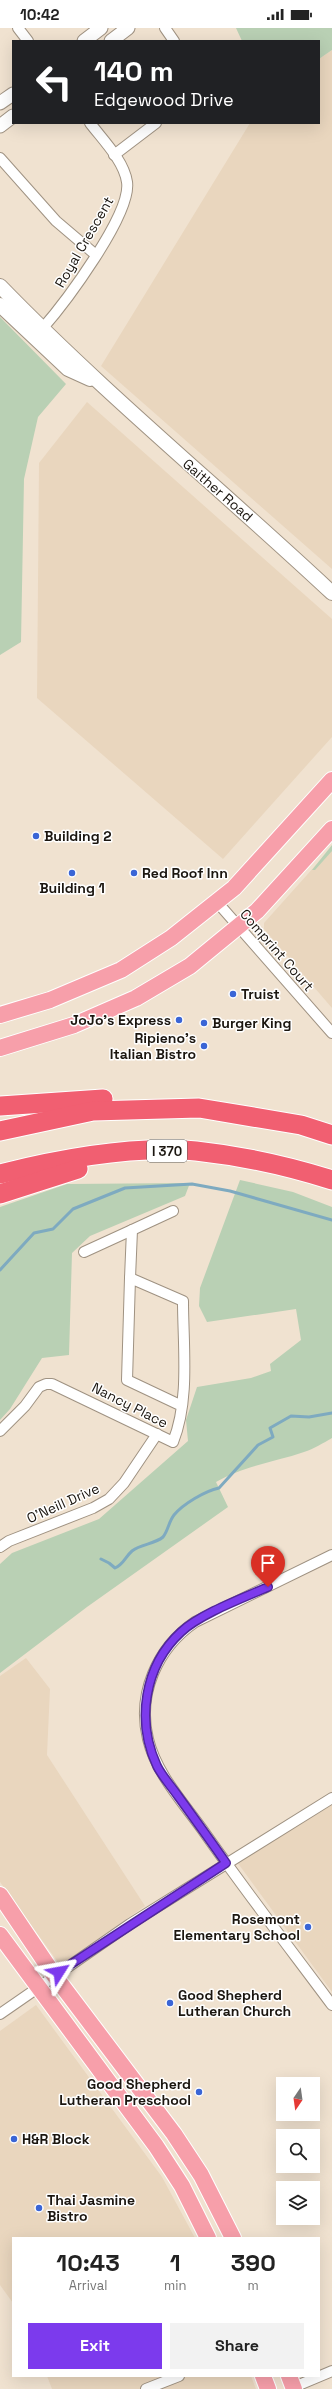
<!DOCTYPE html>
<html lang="en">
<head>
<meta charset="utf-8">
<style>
  body { margin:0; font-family:"Space Grotesk",sans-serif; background:#f2f2f2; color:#222; height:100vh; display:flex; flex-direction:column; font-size:15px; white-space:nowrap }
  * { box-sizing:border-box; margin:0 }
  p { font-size:13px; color:#767676 }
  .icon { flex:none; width:22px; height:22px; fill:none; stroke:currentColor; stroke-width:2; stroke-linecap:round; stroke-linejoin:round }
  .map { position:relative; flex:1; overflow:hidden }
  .details { position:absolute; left:12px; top:2209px; width:308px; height:140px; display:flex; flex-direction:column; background:#fff; border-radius:0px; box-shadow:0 4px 16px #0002 }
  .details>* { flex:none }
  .top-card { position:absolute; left:12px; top:12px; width:308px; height:84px; border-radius:0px; box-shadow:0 4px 16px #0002; background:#202124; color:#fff; overflow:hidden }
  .needle { width:26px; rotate:193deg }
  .controls { position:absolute; left:276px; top:2049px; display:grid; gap:8px }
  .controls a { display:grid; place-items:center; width:44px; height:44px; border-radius:0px; background:#fff; box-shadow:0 4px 16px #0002; font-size:20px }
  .pin { position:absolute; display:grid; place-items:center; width:34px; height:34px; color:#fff; margin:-41px -17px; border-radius:50% 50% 50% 0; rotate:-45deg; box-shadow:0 0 4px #0007 }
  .pin .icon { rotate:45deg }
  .me { position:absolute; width:44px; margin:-22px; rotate:56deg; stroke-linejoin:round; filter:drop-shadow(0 0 3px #0008) }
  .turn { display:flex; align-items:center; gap:14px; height:84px; padding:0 16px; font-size:18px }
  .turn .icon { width:52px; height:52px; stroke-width:2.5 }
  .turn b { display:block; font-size:28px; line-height:34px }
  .eta { display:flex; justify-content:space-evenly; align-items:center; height:68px; text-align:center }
  .eta b { font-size:24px; font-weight:700; line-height:28px }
  .button { display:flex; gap:8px; margin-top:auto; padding:8px 16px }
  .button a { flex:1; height:46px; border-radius:0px; background:#7c3aed; color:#fff; font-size:16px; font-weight:700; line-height:46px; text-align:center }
  .button a+a { background:#f2f2f2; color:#222 }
  .status { display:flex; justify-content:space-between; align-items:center; height:28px; padding:0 20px; background:#fff; direction:ltr }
  .status svg { height:11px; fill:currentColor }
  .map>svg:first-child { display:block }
  .built { fill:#e9d6be }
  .green { fill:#b9d0b4 }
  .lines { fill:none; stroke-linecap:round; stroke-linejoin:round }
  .stream { stroke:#7eaac0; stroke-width:3 }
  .minor-casing { stroke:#9f9282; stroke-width:12 }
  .tertiary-casing { stroke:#9f9282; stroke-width:15 }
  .secondary-casing { stroke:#9f9282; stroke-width:16 }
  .primary-casing { stroke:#fff; stroke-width:18 }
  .motorway-casing { stroke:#fff; stroke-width:21 }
  .minor { stroke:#fff; stroke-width:10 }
  .tertiary { stroke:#fff; stroke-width:13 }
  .secondary { stroke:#fff; stroke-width:14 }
  .primary { stroke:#f79faa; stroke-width:16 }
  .motorway { stroke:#f15f71; stroke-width:19 }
  .route-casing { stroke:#51269a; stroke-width:10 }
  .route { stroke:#7c3aed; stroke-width:7 }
  .poi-dot { fill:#3a65d6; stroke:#fff; stroke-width:1.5 }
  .labels { text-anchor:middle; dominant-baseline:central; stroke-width:3; stroke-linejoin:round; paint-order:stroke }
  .shield { fill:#fff; stroke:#5f5c58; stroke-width:1 }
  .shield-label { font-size:13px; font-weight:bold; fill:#1b1610 }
  .street-label { font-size:14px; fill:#1b1610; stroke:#fff }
  .poi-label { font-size:14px; font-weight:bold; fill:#1b1610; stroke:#fff; text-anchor:start }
</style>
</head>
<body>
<div class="status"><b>10:42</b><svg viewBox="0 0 49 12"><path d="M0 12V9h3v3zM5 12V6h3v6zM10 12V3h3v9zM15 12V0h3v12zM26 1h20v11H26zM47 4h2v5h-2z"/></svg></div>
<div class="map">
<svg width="332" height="2361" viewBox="0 0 332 2361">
  <rect width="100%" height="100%" fill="#f0e2d0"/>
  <g class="built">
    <path d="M332,22V541L101,338L250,95H319V31Z"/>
    <path d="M87,374L332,591V709L223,831L37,670L39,435Z"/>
    <path d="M332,819V980L264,901V895Z"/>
    <path d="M26,1630L50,1661L47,1727L145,1878L60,1937L0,1854V1648Z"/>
    <path d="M332,1777V1964L237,1834Z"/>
    <path d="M36,1977L162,2149L195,2210H13V2275L0,2257V2003Z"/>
    <path d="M47,2348H251L256,2361H52Z"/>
  </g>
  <g class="green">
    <path d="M236,0H332V22L319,31V13H242Z"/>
    <path d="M0,289L66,356L38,389L24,451L21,614L0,627Z"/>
    <path d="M332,817V823L315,842H312Z"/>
    <path d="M240,1152L293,1164L332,1179V1410C323,1415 314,1421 304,1424C275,1434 243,1438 216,1454L228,1479L87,1579L0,1645V1536L12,1525L99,1491L188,1413L186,1392L197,1359L251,1350L271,1343L270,1336L301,1312L296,1281L207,1294L199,1278L200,1260Z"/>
    <path d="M190,1155L185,1168L90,1208L72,1225L69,1327L42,1330L10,1381L0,1392V1179L67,1156Z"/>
  </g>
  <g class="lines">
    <g class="stream">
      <path d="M0,1242L34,1205L53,1201L73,1181L125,1160L192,1156L230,1163L332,1192"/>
      <path d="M101,1531L109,1535L115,1540C124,1536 125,1529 132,1523C141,1516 155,1516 163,1509C168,1503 169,1493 174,1487C183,1476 205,1463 219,1460L258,1417L273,1409L270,1400L291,1388L309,1389L332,1385"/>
    </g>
    <defs>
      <g id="minor">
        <path d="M18,0L28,13"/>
        <path d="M165,0L174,13"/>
        <path d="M114,127L156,95"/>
        <path d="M0,130L56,193L96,227"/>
        <path d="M42,301C64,276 132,186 127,154C124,133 103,112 90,95"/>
        <path d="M217,874L332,1005"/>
        <path d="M84,1224L132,1202"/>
        <path d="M130,1250L132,1202L173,1183"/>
        <path d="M0,1403L25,1378L39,1359L46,1356H52L173,1414C190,1372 183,1318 183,1273L130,1250L127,1352L182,1378"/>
        <path d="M0,1519L9,1513L93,1480L109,1471L124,1455L157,1406"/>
        <path d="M332,1527L195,1594C157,1620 137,1666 148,1711C156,1745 182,1773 202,1801C244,1861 288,1918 332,1977"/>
        <path d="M0,1986L130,1896L332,1770"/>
        <path d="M294,2359L332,2343"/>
        <path d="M146,2361L179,2348"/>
      </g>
      <g id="tertiary">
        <path d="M84,13L101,0"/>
        <path d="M111,13L128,0"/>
        <path d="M0,75L13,66"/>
        <path d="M0,98L13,88"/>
      </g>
      <g id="secondary">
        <path d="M0,258C105,366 222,462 332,565"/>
        <path d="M0,277L68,341L90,351"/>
      </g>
      <g id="primary">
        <path d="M0,987L50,972L121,942L171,910L234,860L332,752"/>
        <path d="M0,1020L74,997L136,970L190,938L257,883L332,801"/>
        <path d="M0,1867L54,1947L174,2106L201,2147L233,2210"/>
        <path d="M0,1907L156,2118L182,2158L208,2210"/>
        <path d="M263,2348L268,2361"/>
        <path d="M289,2348L294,2361"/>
      </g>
      <g id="motorway">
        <path d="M0,1078L103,1071"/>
        <path d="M0,1103L93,1083L199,1080L301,1097L332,1107"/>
        <path d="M0,1146C60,1131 134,1117 196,1123C242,1128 288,1138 332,1152"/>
        <path d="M0,1166L78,1141"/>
      </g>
    </defs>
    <use href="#minor" class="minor-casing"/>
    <use href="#tertiary" class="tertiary-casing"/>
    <use href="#secondary" class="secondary-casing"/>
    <use href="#primary" class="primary-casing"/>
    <use href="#motorway" class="motorway-casing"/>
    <use href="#minor" class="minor"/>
    <use href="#tertiary" class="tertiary"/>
    <use href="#secondary" class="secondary"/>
    <use href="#primary" class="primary"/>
    <use href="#motorway" class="motorway"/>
  </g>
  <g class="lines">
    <defs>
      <path id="route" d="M59,1944L226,1835C210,1812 194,1790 178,1768C171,1758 162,1748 157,1738C136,1693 144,1638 181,1604C200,1586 243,1570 268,1559"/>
    </defs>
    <use href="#route" class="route-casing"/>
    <use href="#route" class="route"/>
  </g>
  <g class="poi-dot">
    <circle cx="36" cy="808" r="4"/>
    <circle cx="72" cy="845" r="4"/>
    <circle cx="134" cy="845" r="4"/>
    <circle cx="233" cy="966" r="4"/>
    <circle cx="179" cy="992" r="4"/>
    <circle cx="204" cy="995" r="4"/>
    <circle cx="204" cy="1018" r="4"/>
    <circle cx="308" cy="1899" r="4"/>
    <circle cx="170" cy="1975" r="4"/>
    <circle cx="199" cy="2064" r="4"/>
    <circle cx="14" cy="2111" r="4"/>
    <circle cx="39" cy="2180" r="4"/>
  </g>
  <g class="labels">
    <rect class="shield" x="147" y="1112" width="40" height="22" rx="3"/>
    <g class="shield-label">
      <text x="167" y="1123">I 370</text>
    </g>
    <g class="street-label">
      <text transform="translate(84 214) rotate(-60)">Royal Crescent</text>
      <text transform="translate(218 462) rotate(41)">Gaither Road</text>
      <text transform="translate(277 922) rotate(49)">Comprint Court</text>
      <text transform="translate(130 1377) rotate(27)">Nancy Place</text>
      <text transform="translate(63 1475) rotate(-24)">O'Neill Drive</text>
    </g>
    <g class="poi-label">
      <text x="44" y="808">Building 2</text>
      <text x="142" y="845">Red Roof Inn</text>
      <text x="72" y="860" text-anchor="middle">Building 1</text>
      <text x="241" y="966">Truist</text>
      <text x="171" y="992" text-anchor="end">JoJo's Express</text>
      <text x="212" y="995">Burger King</text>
      <text x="196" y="1010" text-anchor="end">Ripieno's<tspan x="196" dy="16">Italian Bistro</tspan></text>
      <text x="300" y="1891" text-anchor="end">Rosemont<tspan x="300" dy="16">Elementary School</tspan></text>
      <text x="178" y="1967">Good Shepherd<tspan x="178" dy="16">Lutheran Church</tspan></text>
      <text x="191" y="2056" text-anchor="end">Good Shepherd<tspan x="191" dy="16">Lutheran Preschool</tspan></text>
      <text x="22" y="2111">H&amp;R Block</text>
      <text x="47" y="2172">Thai Jasmine<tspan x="47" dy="16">Bistro</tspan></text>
    </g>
  </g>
</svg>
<div class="controls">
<a><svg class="needle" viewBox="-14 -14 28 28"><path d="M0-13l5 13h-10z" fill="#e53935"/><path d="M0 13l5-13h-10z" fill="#767676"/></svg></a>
<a><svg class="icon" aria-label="search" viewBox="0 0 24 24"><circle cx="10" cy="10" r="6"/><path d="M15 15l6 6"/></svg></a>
<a><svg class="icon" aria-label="layers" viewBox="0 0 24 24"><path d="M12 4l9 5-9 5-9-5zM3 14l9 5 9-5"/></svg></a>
</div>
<div class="pin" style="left:268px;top:1559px;background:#d93025"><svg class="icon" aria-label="arrive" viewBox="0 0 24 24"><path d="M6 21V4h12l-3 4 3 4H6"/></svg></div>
<svg class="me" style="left:59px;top:1944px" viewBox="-20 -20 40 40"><path d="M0-17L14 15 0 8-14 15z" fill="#7c3aed" stroke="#fff" stroke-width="4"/></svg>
<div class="top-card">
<div class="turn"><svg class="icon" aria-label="left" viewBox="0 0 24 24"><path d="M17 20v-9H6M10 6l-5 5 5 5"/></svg><div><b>140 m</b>Edgewood Drive</div></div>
</div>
<section class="details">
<div class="eta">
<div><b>10:43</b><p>Arrival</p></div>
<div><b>1</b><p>min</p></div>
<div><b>390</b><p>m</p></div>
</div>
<div class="button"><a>Exit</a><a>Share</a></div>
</section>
</div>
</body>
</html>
